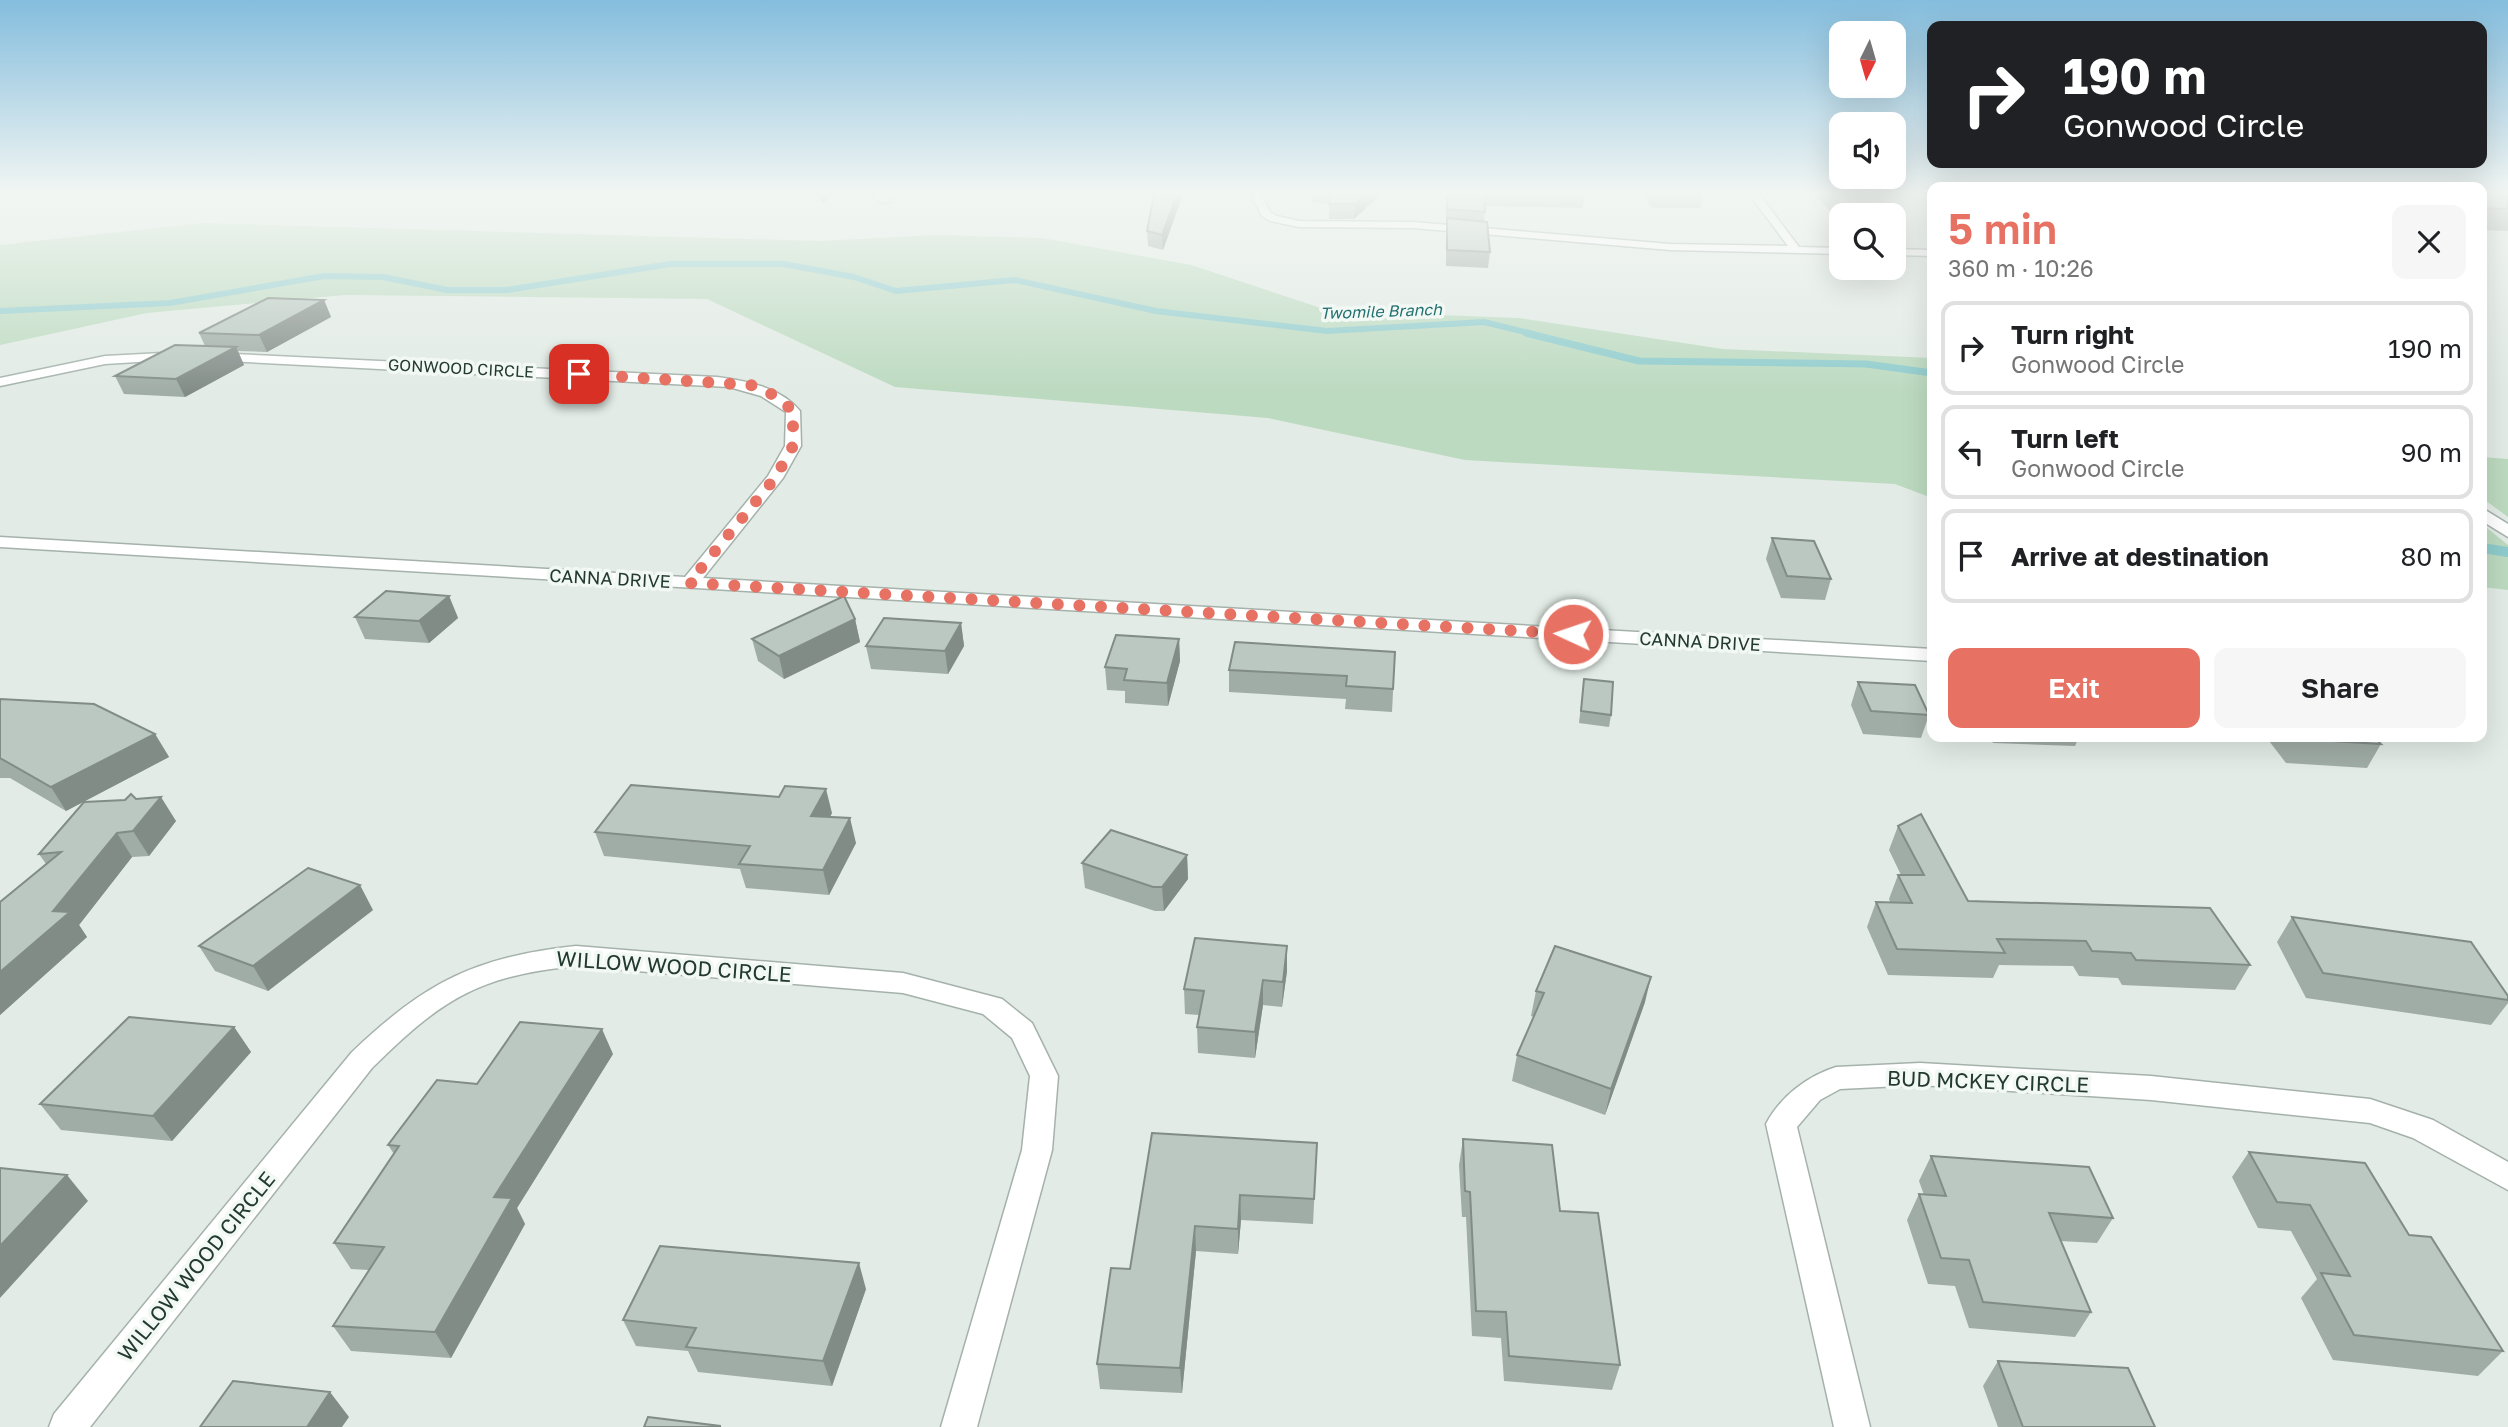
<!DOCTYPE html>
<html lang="en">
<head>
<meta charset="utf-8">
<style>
  body { margin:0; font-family:"Golos Text",sans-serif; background:#f6f6f6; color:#202124; height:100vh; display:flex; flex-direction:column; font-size:26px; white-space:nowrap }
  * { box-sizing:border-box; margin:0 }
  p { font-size:23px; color:#757577 }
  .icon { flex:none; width:38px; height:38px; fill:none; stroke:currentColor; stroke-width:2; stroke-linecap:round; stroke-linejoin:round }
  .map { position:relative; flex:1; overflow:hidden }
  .sheet { position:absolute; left:1927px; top:182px; width:560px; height:560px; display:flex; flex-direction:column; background:#fff; border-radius:14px; box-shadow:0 7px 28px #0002 }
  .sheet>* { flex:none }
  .hud { position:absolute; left:1927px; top:21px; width:560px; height:147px; border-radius:14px; box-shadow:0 7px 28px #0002; background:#202124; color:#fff; overflow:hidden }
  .needle { width:46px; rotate:185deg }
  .tools { position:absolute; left:1829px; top:21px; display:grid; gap:14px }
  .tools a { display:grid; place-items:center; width:77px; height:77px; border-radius:14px; background:#fff; box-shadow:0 7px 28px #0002; font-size:35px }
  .pin { position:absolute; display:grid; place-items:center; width:60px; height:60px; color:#fff; margin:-30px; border-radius:14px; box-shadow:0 4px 10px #0006 }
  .me { position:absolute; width:77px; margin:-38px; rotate:273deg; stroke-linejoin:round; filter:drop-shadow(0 0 5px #0008) }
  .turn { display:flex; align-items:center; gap:24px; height:147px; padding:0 21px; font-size:32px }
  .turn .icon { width:91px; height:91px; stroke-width:2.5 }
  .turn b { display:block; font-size:49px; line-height:60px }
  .round { display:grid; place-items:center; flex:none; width:74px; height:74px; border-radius:14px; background:#f6f6f6 }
  .head { display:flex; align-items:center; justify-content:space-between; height:119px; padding:0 21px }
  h1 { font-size:42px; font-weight:600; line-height:52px; color:#e77163 }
  .primary-button { display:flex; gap:14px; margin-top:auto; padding:14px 21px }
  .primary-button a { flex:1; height:80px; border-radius:14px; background:#e77163; color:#fff; font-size:28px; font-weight:600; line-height:80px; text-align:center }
  .primary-button a+a { background:#f6f6f6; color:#202124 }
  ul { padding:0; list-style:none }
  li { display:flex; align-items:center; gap:21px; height:94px; margin:0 14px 10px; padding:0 7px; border:4px solid #e0e0e0; border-radius:14px }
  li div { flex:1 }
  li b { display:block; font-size:26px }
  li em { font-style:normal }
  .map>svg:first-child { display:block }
  .green { fill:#bcdac0 }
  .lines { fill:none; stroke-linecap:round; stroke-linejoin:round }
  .stream-far2 { stroke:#8ecbcc; stroke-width:6 }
  .stream-far1 { stroke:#8ecbcc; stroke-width:7 }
  .stream { stroke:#8ecbcc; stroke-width:10 }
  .minor-casing { stroke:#a5b2ab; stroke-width:3 }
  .minor { fill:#fff; fill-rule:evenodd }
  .wall { fill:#a0aca6 }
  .shaded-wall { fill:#828c87 }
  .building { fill:#bac8c1; stroke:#828c87; stroke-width:2 }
  .route { stroke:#e77163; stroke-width:12; stroke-dasharray:0 21.6 }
  .labels { text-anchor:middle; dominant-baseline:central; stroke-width:7; stroke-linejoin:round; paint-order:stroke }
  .far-water-label { font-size:16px; font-style:italic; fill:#227071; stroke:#f2f8f4 }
  .far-street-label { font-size:16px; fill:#233a31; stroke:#f2f8f4 }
  .street-label { font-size:18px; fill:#233a31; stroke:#f2f8f4 }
  .near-street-label { font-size:21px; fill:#233a31; stroke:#f2f8f4 }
</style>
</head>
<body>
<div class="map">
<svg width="2508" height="1427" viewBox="0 0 2508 1427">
  <rect width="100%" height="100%" fill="#e2ebe5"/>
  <g class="green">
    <path d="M202,223L819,241L936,235L1042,238L1191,265L1330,311L1519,318L1723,349L1932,358V498L1895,484L1465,460L1268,418L895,387L707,299L345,295L147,313L0,345V245Z"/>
    <path d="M2482,457L2508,459V517L2482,498Z"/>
    <path d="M2482,524L2508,545V590L2482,587Z"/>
  </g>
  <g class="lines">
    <path class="stream-far2" d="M0,311L170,303L324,276L383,277L447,290H507L670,264H784L854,277L896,291L1015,280L1156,311L1327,331L1484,322L1533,334"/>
    <path class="stream-far1" d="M1526,333L1639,361L1866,364L1932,373"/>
    <path class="stream" d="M2482,548L2508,552"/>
    <defs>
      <g id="minor">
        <path d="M871,194H883L891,201L882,203Z"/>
        <path d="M1251,194H1261L1270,212L1277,216L1299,221L1414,222L1670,244L1788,246L1749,194H1759L1799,247L1841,248V254L1670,250L1414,228L1299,227L1270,221L1262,216Z"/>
        <path d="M1894,249L1932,250V256L1894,255Z"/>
        <path d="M181,352L186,353V359L105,364L0,386V378L105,356Z"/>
        <path d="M213,353L717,377C747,381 780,387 800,411L801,446L783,478L703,578L1932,649V661L0,547V537L685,577L768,476L785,446L786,412L761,396L729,387L208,360L206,357Z"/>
        <path d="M2482,508L2508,524V537L2482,521Z"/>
        <path d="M576,946L903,973L1002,999L1032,1023L1058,1076L1052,1150L977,1427H941L1022,1150L1030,1076L1012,1038L983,1014L903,993L576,966C477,976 442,999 372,1068L90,1427H49L54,1414L352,1052C426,982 474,957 576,946Z"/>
        <path d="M1920,1063L2151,1076L2370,1099L2433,1120L2508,1162V1190L2413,1138L2370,1123L2151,1100L1920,1085L1840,1089L1820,1100L1797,1127L1870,1427H1834L1766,1124C1780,1097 1807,1076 1836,1067Z"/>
      </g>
    </defs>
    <use href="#minor" class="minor-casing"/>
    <use href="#minor" class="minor"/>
  </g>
  <g class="wall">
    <path d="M815,194H834L823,203Z"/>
    <path d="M1154,194H1183L1163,250L1148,246L1147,231Z"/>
    <path d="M1311,194H1381L1354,219H1329V204L1311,202Z"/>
    <path d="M1446,194H1585L1583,208L1485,206L1484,222L1490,252L1488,268L1446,266Z"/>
    <path d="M1643,194H1703L1700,208H1652Z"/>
    <path d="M1815,194H1874L1899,220L1895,235L1894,234V215H1841L1840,223Z"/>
    <path d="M2482,194H2508V231L2482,230Z"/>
    <path d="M324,300L331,317L267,352L238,351L244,365L185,397L124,394L115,376L205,346L199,333Z"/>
    <path d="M1772,538L1831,579L1825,600L1781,598L1766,559Z"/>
    <path d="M449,596L458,618L429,643L365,639L355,617Z"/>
    <path d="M855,619L860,642L784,679L758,661L752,639Z"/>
    <path d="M961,623L964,646L948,674L871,669L866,646Z"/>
    <path d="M1179,639L1180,661L1168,706L1125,703V691L1107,690L1105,667Z"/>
    <path d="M1395,652L1392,712L1345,709L1346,699L1229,692V670Z"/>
    <path d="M1584,679L1611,715L1609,727L1579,723Z"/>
    <path d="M1858,682L1929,715L1921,738L1863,734L1851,705Z"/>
    <path d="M0,699L155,734L169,757L66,811L10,778H0Z"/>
    <path d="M1990,737H2079L2075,746L1993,743Z"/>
    <path d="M2266,737H2374L2381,744L2367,768L2286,763Z"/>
    <path d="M136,799L176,821L149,856L132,857L79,925L87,937L0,1015V902L46,864L39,854L125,800Z"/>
    <path d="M832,813L830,817L856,843L829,895L746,888L740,869L604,856L595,832Z"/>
    <path d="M1898,826L1968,901L2250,965L2235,990L2122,985L2118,978L2079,976L2073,966L1999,965L1993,978L1888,975L1867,927L1876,902H1890L1889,899L1898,875H1901L1889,850Z"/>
    <path d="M1187,855L1188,879L1164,911H1155L1085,888L1082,863Z"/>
    <path d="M373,910L268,991L215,971L199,946Z"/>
    <path d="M2292,917L2508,996V1003L2491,1025L2306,998L2277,942Z"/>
    <path d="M1287,946V971L1282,1007L1263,1005L1255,1058L1198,1053L1197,1027L1199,1015L1185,1014L1184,989Z"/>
    <path d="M1536,991L1645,1002L1605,1115L1512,1081L1517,1055L1534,1017L1531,1016Z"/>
    <path d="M234,1027L251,1052L172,1141L61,1130L40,1104Z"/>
    <path d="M613,1054L517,1208L525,1224L451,1358L351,1351L333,1326L369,1270L351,1269L334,1243L394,1154L388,1145L477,1084Z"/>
    <path d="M1463,1139L1560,1211L1620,1365L1612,1390L1504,1381L1501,1338L1472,1336L1466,1217H1462L1459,1165Z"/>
    <path d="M1317,1143L1313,1224L1241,1220L1238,1254L1196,1251L1182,1393L1100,1389L1097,1364L1130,1269Z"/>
    <path d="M2249,1152L2409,1235L2503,1351L2478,1376L2333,1360L2301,1298L2317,1279L2291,1231L2258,1228L2232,1177Z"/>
    <path d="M1931,1156L2113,1218L2097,1243L2060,1241L2091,1312L2075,1337L1969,1328L1955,1286L1928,1284L1907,1220L1919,1194L1924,1195L1919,1181Z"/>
    <path d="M866,1289L832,1386L698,1372L688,1351L636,1346L623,1320Z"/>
    <path d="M1998,1361L2155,1427H1998L1983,1386Z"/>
  </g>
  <g class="shaded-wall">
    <path d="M821,194H834L823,203Z"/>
    <path d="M1177,194H1183L1163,250L1162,235Z"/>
    <path d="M1366,194H1381L1354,219L1355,204Z"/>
    <path d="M324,300L331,317L267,352L259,335Z"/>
    <path d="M236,347L244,365L185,397L176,379Z"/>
    <path d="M449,596L458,618L429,643L419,621Z"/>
    <path d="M855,619L860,642L784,679L779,656Z"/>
    <path d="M961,623L964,646L948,674L945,651Z"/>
    <path d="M1179,639L1180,661L1168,706L1167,683Z"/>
    <path d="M155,734L169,757L66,811L51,787Z"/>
    <path d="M826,789L832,813L817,840L811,816Z"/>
    <path d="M161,797L176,821L149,856L133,831Z"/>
    <path d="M850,818L856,843L829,895L823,870Z"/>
    <path d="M117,833L132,857L79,925L87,937L0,1015V972L53,911Z"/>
    <path d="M1187,855L1188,879L1164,911L1162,887Z"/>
    <path d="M360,885L373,910L268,991L253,966Z"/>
    <path d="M1287,946V971L1282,1007L1283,982Z"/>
    <path d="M1651,977L1645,1002L1605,1115L1611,1089Z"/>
    <path d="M1263,980V1005L1255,1058V1032Z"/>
    <path d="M234,1027L251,1052L172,1141L153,1116Z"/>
    <path d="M602,1029L613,1054L517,1208L525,1224L451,1358L435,1332L494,1197Z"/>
    <path d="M67,1175L88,1201L0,1298V1246Z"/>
    <path d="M1240,1195L1241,1220L1238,1254V1229Z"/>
    <path d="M1195,1226L1196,1251L1182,1393L1180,1368Z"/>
    <path d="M859,1263L866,1289L832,1386L823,1361Z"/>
    <path d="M330,1392L349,1417L342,1427H307Z"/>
  </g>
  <g class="building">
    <path d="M1154,194H1177L1162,235L1147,231Z"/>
    <path d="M1333,194H1366L1355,204H1329Z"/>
    <path d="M1447,194H1484L1485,212L1447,209Z"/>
    <path d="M1831,194H1874L1899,220L1894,219V215H1878L1844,208Z"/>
    <path d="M2482,194H2508V209L2482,208Z"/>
    <path d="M1447,218L1487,222L1490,252L1447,250Z"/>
    <path d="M268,298L324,300L259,335L199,333Z"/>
    <path d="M175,345L236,347L176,379L115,376Z"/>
    <path d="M1772,538L1814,541L1831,579L1787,576Z"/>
    <path d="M386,591L449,596L419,621L355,617Z"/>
    <path d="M844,596L855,619L779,656L752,639Z"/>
    <path d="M884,618L961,623L945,651L866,646Z"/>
    <path d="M1116,635L1179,639L1167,683L1124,680L1127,669L1105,667Z"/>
    <path d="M1235,642L1395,652L1393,689L1346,686L1347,676L1229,670Z"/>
    <path d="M1584,679L1613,682L1611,715L1581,711Z"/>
    <path d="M1858,682L1915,685L1929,715L1871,711Z"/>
    <path d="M0,699L94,704L155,734L51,787L0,758Z"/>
    <path d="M2298,737H2374L2381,744L2300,739Z"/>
    <path d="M631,785L779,797L785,786L826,789L811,816L850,818L823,870L739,864L750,846L595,832Z"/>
    <path d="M131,794L136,799L161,797L133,831L117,833L53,911L70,912L0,972V902L61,852L39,854L84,802L125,800Z"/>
    <path d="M1921,814L1968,901L2210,908L2250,965L2136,960L2131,953L2092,951L2086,941L1997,939L2005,953L1897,949L1876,902L1912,903L1898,875H1924L1898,826Z"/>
    <path d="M1111,830L1187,855L1162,887H1153L1082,863Z"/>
    <path d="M308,868L360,885L253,966L199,946Z"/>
    <path d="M2292,917L2471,942L2508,996V1000L2323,973Z"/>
    <path d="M1195,938L1287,946L1283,982L1263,980L1255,1032L1197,1027L1204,991L1184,989Z"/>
    <path d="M1555,946L1651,977L1611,1089L1517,1055L1544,993L1536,991Z"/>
    <path d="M129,1017L234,1027L153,1116L40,1104Z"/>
    <path d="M520,1022L602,1029L494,1197L512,1198L435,1332L333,1326L384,1247L334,1243L399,1146L388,1145L437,1080L477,1084Z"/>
    <path d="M1152,1133L1317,1143L1314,1199L1240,1195L1238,1229L1195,1226L1180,1368L1097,1364L1111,1268L1130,1269Z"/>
    <path d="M1463,1139L1552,1145L1560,1211L1598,1213L1620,1365L1509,1356L1506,1312L1476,1311L1470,1192L1465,1191Z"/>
    <path d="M2249,1152L2365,1163L2409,1235L2431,1237L2503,1351L2354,1335L2321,1273L2350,1276L2310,1205L2277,1202Z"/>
    <path d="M1931,1156L2089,1167L2113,1218L2049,1213L2091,1312L1983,1302L1969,1260L1941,1258L1919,1194L1946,1196Z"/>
    <path d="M0,1168L67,1175L0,1246Z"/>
    <path d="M660,1246L859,1263L823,1361L686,1347L696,1328L623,1320Z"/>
    <path d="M1998,1361L2128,1368L2155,1427H2023Z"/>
    <path d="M233,1381L330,1392L307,1427H200Z"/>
    <path d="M648,1417L720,1426V1427H644Z"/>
  </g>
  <linearGradient id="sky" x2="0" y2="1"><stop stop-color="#84bddd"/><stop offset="0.49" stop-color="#f2f6f3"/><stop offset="1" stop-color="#f2f6f3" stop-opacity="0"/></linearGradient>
  <rect width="2508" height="394" fill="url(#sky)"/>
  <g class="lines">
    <path class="route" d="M579,374L751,385L776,396L793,411V446L775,478L689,583L1573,634"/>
  </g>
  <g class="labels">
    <g class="far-water-label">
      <text transform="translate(1381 311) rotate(-2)">Twomile Branch</text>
    </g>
    <g class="far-street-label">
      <text transform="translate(461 368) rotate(3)">GONWOOD CIRCLE</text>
    </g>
    <g class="street-label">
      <text transform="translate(610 578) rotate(3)">CANNA DRIVE</text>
      <text transform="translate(1700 641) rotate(3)">CANNA DRIVE</text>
    </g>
    <g class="near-street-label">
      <text transform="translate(674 966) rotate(4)">WILLOW WOOD CIRCLE</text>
      <text transform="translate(1988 1081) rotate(2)">BUD MCKEY CIRCLE</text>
      <text transform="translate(196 1266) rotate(-51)">WILLOW WOOD CIRCLE</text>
    </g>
  </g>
</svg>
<div class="tools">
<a><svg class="needle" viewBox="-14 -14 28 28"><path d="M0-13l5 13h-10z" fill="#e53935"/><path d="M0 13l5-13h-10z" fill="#757577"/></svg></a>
<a><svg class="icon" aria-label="sound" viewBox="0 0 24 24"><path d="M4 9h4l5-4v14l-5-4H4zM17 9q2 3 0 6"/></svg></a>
<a><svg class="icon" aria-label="search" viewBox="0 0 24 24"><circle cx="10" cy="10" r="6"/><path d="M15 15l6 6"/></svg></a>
</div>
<div class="pin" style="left:579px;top:374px;background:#d93025"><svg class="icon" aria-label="arrive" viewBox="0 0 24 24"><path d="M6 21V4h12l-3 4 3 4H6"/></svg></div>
<svg class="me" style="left:1573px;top:634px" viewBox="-20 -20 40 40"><circle r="17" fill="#e77163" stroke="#fff" stroke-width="3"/><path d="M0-11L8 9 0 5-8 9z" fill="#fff"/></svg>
<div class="hud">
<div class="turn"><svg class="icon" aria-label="right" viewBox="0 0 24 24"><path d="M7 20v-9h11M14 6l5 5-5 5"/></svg><div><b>190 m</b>Gonwood Circle</div></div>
</div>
<section class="sheet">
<div class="head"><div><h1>5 min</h1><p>360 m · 10:26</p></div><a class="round"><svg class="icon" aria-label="close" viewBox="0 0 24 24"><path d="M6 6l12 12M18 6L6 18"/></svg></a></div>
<ul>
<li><svg class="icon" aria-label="right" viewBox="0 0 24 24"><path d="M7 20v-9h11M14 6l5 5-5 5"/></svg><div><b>Turn right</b><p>Gonwood Circle</p></div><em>190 m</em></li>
<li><svg class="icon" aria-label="left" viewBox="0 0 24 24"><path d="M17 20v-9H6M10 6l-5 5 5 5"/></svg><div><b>Turn left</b><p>Gonwood Circle</p></div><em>90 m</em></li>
<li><svg class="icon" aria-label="arrive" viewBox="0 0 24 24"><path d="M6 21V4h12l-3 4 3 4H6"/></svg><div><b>Arrive at destination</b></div><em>80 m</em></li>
</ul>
<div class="primary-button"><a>Exit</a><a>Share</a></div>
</section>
</div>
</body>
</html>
